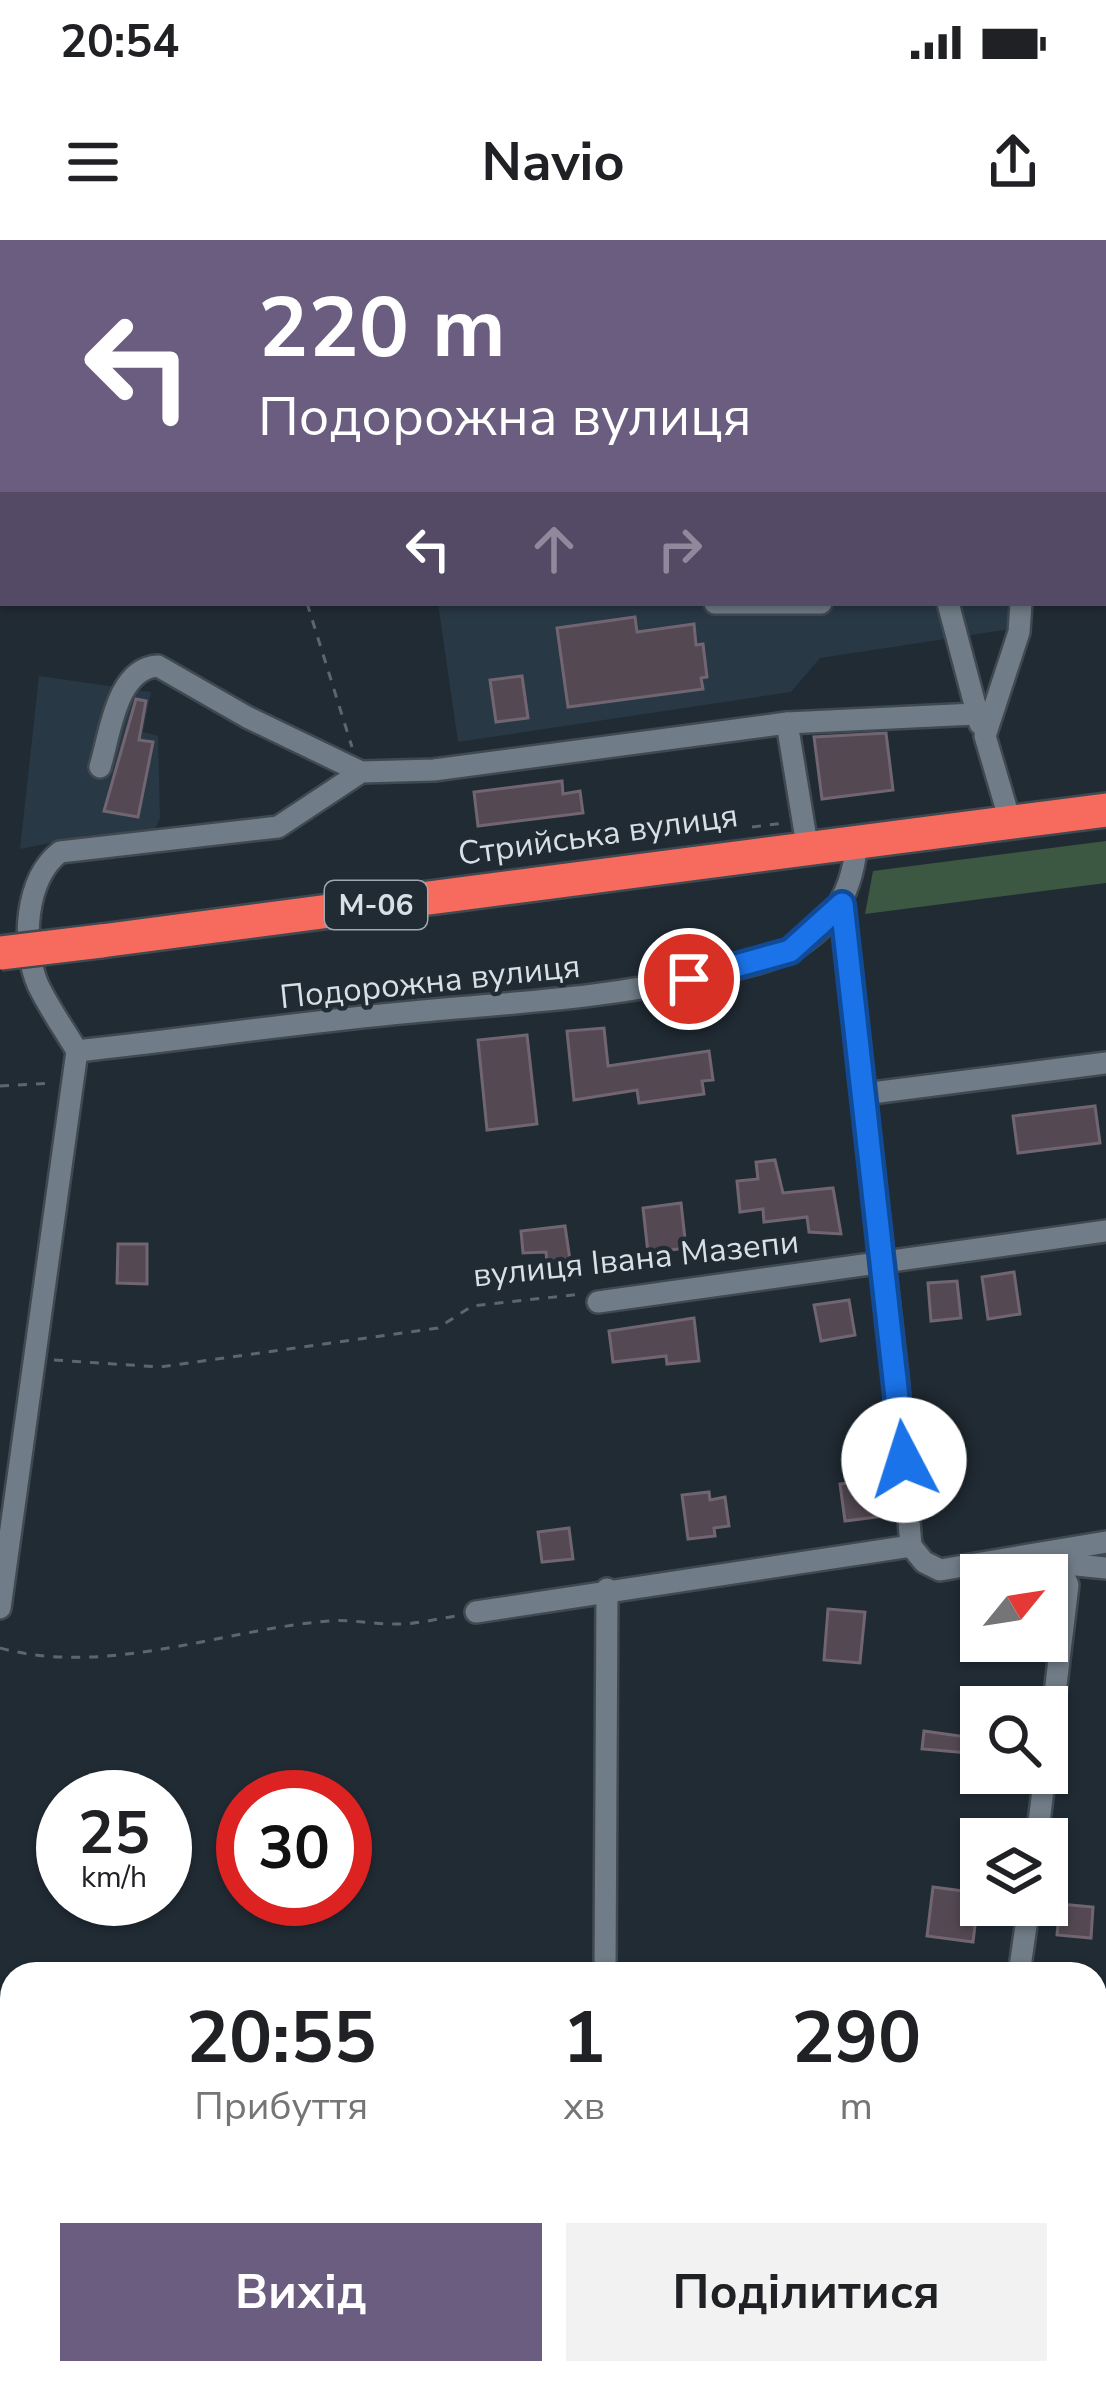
<!DOCTYPE html>
<html lang="uk">
<head>
<meta charset="utf-8">
<style>
  body { margin:0; font-family:"Nunito Sans",sans-serif; background:#f2f2f2; color:#202124; height:100vh; display:flex; flex-direction:column; font-size:45px; white-space:nowrap }
  * { box-sizing:border-box; margin:0 }
  p { font-size:39px; color:#757577 }
  .icon { flex:none; width:66px; height:66px; fill:none; stroke:currentColor; stroke-width:2; stroke-linecap:round; stroke-linejoin:round }
  .map { position:relative; flex:1; overflow:hidden }
  .details { position:absolute; left:0px; top:1722px; width:1107px; height:423px; display:flex; flex-direction:column; background:#fff; border-radius:36px 36px 0 0; box-shadow:0 3px 9px #0004 }
  .details>* { flex:none }
  .banner { position:absolute; left:0px; top:0px; width:1107px; height:366px; box-shadow:0 3px 9px #0004; background:#6b5d80; color:#fff; overflow:hidden }
  .needle { width:78px; rotate:60deg }
  .buttons { position:absolute; left:960px; top:1314px; display:grid; gap:24px }
  .buttons a { display:grid; place-items:center; width:108px; height:108px; border-radius:0px; background:#fff; box-shadow:0 3px 9px #0004; font-size:60px }
  .speed { position:absolute; left:36px; top:1530px; display:flex; gap:24px; font-size:60px; font-weight:700; text-align:center }
  .speed>* { display:grid; place-content:center; width:156px; height:156px; border-radius:50%; background:#fff; box-shadow:0 3px 9px #0004; line-height:1 }
  .speed small { font-size:30px; font-weight:400 }
  .speed .limit { border:18px solid #d22; background:#fff; color:#111 }
  .pin { position:absolute; display:grid; place-items:center; width:102px; height:102px; color:#fff; margin:-51px; border:6px solid #fff; border-radius:50%; box-shadow:0 3px 12px #0007 }
  .me { position:absolute; width:132px; margin:-66px; rotate:355deg; stroke-linejoin:round; filter:drop-shadow(0 0 9px #0008) }
  .turn { display:flex; align-items:center; gap:42px; height:252px; padding:0 60px; font-size:54px }
  .turn .icon { width:156px; height:156px; stroke-width:2.5 }
  .turn b { display:block; font-size:84px; line-height:102px }
  .lanes { display:flex; align-items:center; height:114px; padding:0 60px; background:#0003; justify-content:center; gap:60px; direction:ltr }
  .lanes .off { opacity:.35 }
  .eta { display:flex; justify-content:space-evenly; align-items:center; height:204px; text-align:center }
  .eta b { font-size:72px; font-weight:700; line-height:84px }
  .primary-button { display:flex; gap:24px; margin-top:auto; padding:24px 60px }
  .primary-button a { flex:1; height:138px; border-radius:0px; background:#6b5d80; color:#fff; font-size:48px; font-weight:700; line-height:138px; text-align:center }
  .primary-button a+a { background:#f2f2f2; color:#202124 }
  .status { display:flex; justify-content:space-between; align-items:center; height:84px; padding:0 60px; background:#fff; direction:ltr }
  .status svg { height:33px; fill:currentColor }
  header { display:flex; justify-content:space-between; align-items:center; height:156px; padding:0 60px; background:#fff; font-size:54px; font-weight:700 }
  .map>svg:first-child { display:block }
  .built { fill:#283845 }
  .forest { fill:#3c5742 }
  .building { fill:#544953; stroke:#706570; stroke-width:3 }
  .lines { fill:none; stroke-linecap:round; stroke-linejoin:round }
  .minor-casing { stroke:#404850; stroke-width:26 }
  .highway-casing { stroke:#404850; stroke-width:38 }
  .path { stroke:#5d666e; stroke-width:3; stroke-dasharray:9 9; stroke-linecap:butt }
  .minor { stroke:#707c87; stroke-width:21 }
  .highway { stroke:#f76b5e; stroke-width:33 }
  .highway-bridge-casing { stroke:#404850; stroke-width:38; stroke-linecap:butt }
  .highway-bridge { stroke:#f76b5e; stroke-width:33 }
  .route-casing { stroke:#114b97; stroke-width:30 }
  .route { stroke:#1a73e8; stroke-width:21 }
  .labels { text-anchor:middle; dominant-baseline:central; stroke-width:9; stroke-linejoin:round; paint-order:stroke }
  .shield { fill:#212b34; stroke:#a1a9b0; stroke-width:3 }
  .shield-label { font-size:30px; font-weight:bold; fill:#d8dfe5 }
  .street-label { font-size:33px; fill:#d8dfe5; stroke:#212b34 }
</style>
</head>
<body>
<div class="status"><b>20:54</b><svg viewBox="0 0 49 12"><path d="M0 12V9h3v3zM5 12V6h3v6zM10 12V3h3v9zM15 12V0h3v12zM26 1h20v11H26zM47 4h2v5h-2z"/></svg></div>
<header><svg class="icon" aria-label="menu" viewBox="0 0 24 24"><path d="M4 6h16M4 12h16M4 18h16"/></svg>Navio<svg class="icon" aria-label="share" viewBox="0 0 24 24"><path d="M12 15V3M7 8l5-5 5 5M5 13v7h14v-7"/></svg></header>
<div class="map">
<svg width="1106" height="2144" viewBox="0 0 1106 2144">
  <rect width="100%" height="100%" fill="#212b34"/>
  <g class="built">
    <path d="M438,363H1009L1011,389L820,418L791,452L458,502Z"/>
    <path d="M39,436L151,452L143,492L158,496L160,578L151,598L89,595L20,609Z"/>
  </g>
  <path class="forest" d="M1106,601V643L865,674L873,631Z"/>
  <g class="building">
    <path d="M635,377L637,392L694,384L696,405L703,404L707,437L701,438L703,449L568,467L557,388Z"/>
    <path d="M522,436L528,478L496,482L490,440Z"/>
    <path d="M136,459L146,461L139,500L153,502L138,577L104,571Z"/>
    <path d="M886,493L893,550L822,559L814,497Z"/>
    <path d="M562,541L563,554L580,551L583,573L478,586L474,552Z"/>
    <path d="M604,788L608,826L709,811L713,840L702,841L704,854L639,863L637,850L574,860L567,791Z"/>
    <path d="M527,795L537,884L487,890L478,800Z"/>
    <path d="M1095,866L1100,903L1018,913L1013,876Z"/>
    <path d="M775,920L783,953L833,948L841,994L809,992L807,977L764,982L763,969L740,972L737,941L758,939L756,922Z"/>
    <path d="M681,963L686,1008L648,1013L643,968Z"/>
    <path d="M565,986L570,1020L547,1023L546,1012L523,1013L521,991Z"/>
    <path d="M118,1004H147V1044L117,1043Z"/>
    <path d="M1014,1032L1020,1074L988,1079L982,1037Z"/>
    <path d="M957,1041L961,1078L931,1081L928,1043Z"/>
    <path d="M849,1060L855,1095L821,1101L814,1065Z"/>
    <path d="M694,1078L699,1121L667,1124L666,1116L613,1122L609,1091Z"/>
    <path d="M872,1240L877,1277L845,1281L840,1244Z"/>
    <path d="M709,1252L710,1260L725,1257L729,1286L714,1288L715,1296L688,1299L682,1255Z"/>
    <path d="M569,1288L573,1319L542,1322L538,1292Z"/>
    <path d="M828,1369L865,1372L860,1423L824,1420Z"/>
    <path d="M924,1491L981,1499V1514L922,1509Z"/>
    <path d="M933,1647L979,1653L973,1702L927,1696Z"/>
    <path d="M1060,1664L1093,1667L1091,1698L1057,1695Z"/>
  </g>
  <g class="lines">
    <defs>
      <g id="minor">
        <path d="M715,363H821"/>
        <path d="M948,363L980,484"/>
        <path d="M787,483L807,605"/>
        <path d="M100,527C110,495 116,428 158,426L247,477L361,532"/>
        <path d="M1010,581L985,496L1019,392L1021,363"/>
        <path d="M842,664L897,1135L911,1306"/>
        <path d="M77,811C64,789 49,768 38,745C21,705 25,639 60,612L278,587L361,532L434,530L787,483L975,474"/>
        <path d="M77,811C189,799 301,782 413,772C517,762 601,759 703,736C732,729 765,724 791,710C836,686 854,646 857,599"/>
        <path d="M864,854L1106,823"/>
        <path d="M598,1062L1106,991"/>
        <path d="M1058,1323L1106,1328"/>
        <path d="M0,1368L77,811"/>
        <path d="M476,1372L911,1306L924,1322L940,1330L1106,1302"/>
        <path d="M1047,1520L1068,1345L1053,1313"/>
        <path d="M1037,1599L1045,1533"/>
        <path d="M605,1734L607,1349"/>
        <path d="M1019,1734L1029,1665"/>
        <path d="M0,2128L12,2129"/>
        <path d="M68,2133L108,2135L130,2144"/>
        <path d="M603,2144L604,2133"/>
        <path d="M962,2144L964,2133"/>
      </g>
      <path id="highway" d="M101,701C436,658 771,612 1106,570"/>
    </defs>
    <use href="#minor" class="minor-casing"/>
    <use href="#highway" class="highway-casing"/>
    <g class="path">
      <path d="M996,0L997,3"/>
      <path d="M0,48L3,45"/>
      <path d="M307,363L352,507"/>
      <path d="M752,587L784,583"/>
      <path d="M0,846L52,843"/>
      <path d="M54,1120L160,1127L438,1088L472,1066L581,1054"/>
      <path d="M0,1408C107,1437 221,1390 328,1381C350,1379 371,1384 393,1384C414,1385 435,1379 456,1376"/>
    </g>
    <use href="#minor" class="minor"/>
    <use href="#highway" class="highway"/>
    <defs>
      <path id="highway-bridge" d="M0,713L101,701"/>
    </defs>
    <use href="#highway-bridge" class="highway-bridge-casing"/>
    <use href="#highway-bridge" class="highway-bridge"/>
  </g>
  <g class="lines">
    <defs>
      <path id="route" d="M689,739L790,711L842,664L904,1220"/>
    </defs>
    <use href="#route" class="route-casing"/>
    <use href="#route" class="route"/>
  </g>
  <g class="labels">
    <rect class="shield" x="325" y="641" width="102" height="48" rx="9"/>
    <g class="shield-label">
      <text x="376" y="665">М-06</text>
    </g>
    <g class="street-label">
      <text transform="translate(598 595) rotate(-8)">Стрийська вулиця</text>
      <text transform="translate(430 742) rotate(-6)">Подорожна вулиця</text>
      <text transform="translate(636 1019) rotate(-6)">вулиця Івана Мазепи</text>
    </g>
  </g>
</svg>
<div class="buttons">
<a><svg class="needle" viewBox="-14 -14 28 28"><path d="M0-13l5 13h-10z" fill="#e53935"/><path d="M0 13l5-13h-10z" fill="#757577"/></svg></a>
<a><svg class="icon" aria-label="search" viewBox="0 0 24 24"><circle cx="10" cy="10" r="6"/><path d="M15 15l6 6"/></svg></a>
<a><svg class="icon" aria-label="layers" viewBox="0 0 24 24"><path d="M12 4l9 5-9 5-9-5zM3 14l9 5 9-5"/></svg></a>
</div>
<div class="speed"><div>25<small>km/h</small></div><div class="limit">30</div></div>
<div class="pin" style="left:689px;top:739px;background:#d93025"><svg class="icon" aria-label="arrive" viewBox="0 0 24 24"><path d="M6 21V4h12l-3 4 3 4H6"/></svg></div>
<svg class="me" style="left:904px;top:1220px" viewBox="-20 -20 40 40"><circle r="19" fill="#fff"/><path d="M0-13L10 11 0 6-10 11z" fill="#1a73e8"/></svg>
<div class="banner">
<div class="turn"><svg class="icon" aria-label="left" viewBox="0 0 24 24"><path d="M17 20v-9H6M10 6l-5 5 5 5"/></svg><div><b>220 m</b>Подорожна вулиця</div></div>
<div class="lanes"><svg class="icon" aria-label="left" viewBox="0 0 24 24"><path d="M17 20v-9H6M10 6l-5 5 5 5"/></svg><svg class="icon off" aria-label="ahead" viewBox="0 0 24 24"><path d="M12 20V5M6 11l6-6 6 6"/></svg><svg class="icon off" aria-label="right" viewBox="0 0 24 24"><path d="M7 20v-9h11M14 6l5 5-5 5"/></svg></div>
</div>
<section class="details">
<div class="eta">
<div><b>20:55</b><p>Прибуття</p></div>
<div><b>1</b><p>хв</p></div>
<div><b>290</b><p>m</p></div>
</div>
<div class="primary-button"><a>Вихід</a><a>Поділитися</a></div>
</section>
</div>
</body>
</html>
